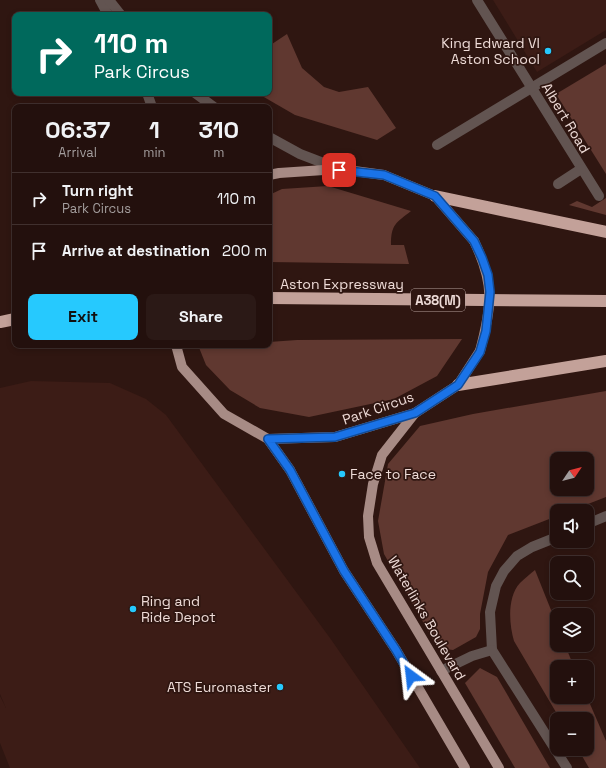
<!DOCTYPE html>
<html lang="en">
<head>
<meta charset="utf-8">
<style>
  body { margin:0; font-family:"Space Grotesk",sans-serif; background:#2b1916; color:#f1f3f6; height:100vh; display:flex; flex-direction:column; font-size:15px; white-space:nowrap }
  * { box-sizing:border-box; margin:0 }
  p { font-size:13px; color:#a39d9d }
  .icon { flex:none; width:22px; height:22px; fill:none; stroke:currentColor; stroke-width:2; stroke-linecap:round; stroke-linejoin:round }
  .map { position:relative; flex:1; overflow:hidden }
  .side { position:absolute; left:12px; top:104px; width:260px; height:244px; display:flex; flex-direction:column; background:#23100d; border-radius:8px; box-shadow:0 2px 6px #0003,0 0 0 1px #40302e }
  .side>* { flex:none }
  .guide { position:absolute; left:12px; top:12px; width:260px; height:84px; border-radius:8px; box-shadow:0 2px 6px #0003,0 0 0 1px #40302e; background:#00695c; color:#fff; overflow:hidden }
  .needle { width:26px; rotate:55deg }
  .fabs { position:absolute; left:550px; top:452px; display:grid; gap:8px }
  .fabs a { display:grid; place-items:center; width:44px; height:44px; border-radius:8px; background:#23100d; box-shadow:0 2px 6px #0003,0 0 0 1px #40302e; font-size:20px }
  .pin { position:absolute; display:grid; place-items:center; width:34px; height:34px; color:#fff; margin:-17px; border-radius:8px; box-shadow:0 2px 6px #0006 }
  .me { position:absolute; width:44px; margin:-22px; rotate:330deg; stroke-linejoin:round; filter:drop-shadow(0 0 3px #0008) }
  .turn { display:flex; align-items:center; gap:14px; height:84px; padding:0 16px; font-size:18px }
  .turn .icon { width:52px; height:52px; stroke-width:2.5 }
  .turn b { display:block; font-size:28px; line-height:34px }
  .eta { display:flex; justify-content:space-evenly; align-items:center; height:68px; text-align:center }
  .eta b { font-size:24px; font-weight:800; line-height:28px }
  .cta { display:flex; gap:8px; margin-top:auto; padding:8px 16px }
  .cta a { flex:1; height:46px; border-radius:8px; background:#26c9fe; color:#111; font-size:16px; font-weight:800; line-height:46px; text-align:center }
  .cta a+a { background:#2b1916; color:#f1f3f6 }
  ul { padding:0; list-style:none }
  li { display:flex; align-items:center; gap:12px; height:52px; padding:0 16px; border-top:1px solid #40302e }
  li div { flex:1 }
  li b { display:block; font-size:15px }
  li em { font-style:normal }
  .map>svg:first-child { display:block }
  .built { fill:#3c1c16 }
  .green { fill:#603830; fill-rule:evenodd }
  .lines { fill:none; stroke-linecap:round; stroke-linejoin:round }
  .minor { stroke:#625451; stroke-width:10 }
  .major { stroke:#a78b85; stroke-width:10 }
  .highway { stroke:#c3a199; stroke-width:12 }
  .major-bridge { stroke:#a78b85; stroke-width:10 }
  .route-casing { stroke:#114b97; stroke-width:10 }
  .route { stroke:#1a73e8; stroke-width:7 }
  .poi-dot { fill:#26c9fe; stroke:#2f1611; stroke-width:1.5 }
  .labels { text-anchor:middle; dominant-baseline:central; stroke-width:3.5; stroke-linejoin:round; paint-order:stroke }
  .shield { fill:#2f1611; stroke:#b5a09c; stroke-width:1 }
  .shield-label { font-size:13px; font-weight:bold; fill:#eedbd7 }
  .poi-label { font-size:14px; fill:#eedbd7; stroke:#2f1611; text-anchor:end }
  .street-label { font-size:14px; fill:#eedbd7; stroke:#2f1611 }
</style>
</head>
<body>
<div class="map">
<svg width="606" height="768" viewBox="0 0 606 768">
  <rect width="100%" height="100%" fill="#2f1611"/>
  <g class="built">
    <path d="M493,0H606V30L537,72Z"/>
    <path d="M31,381L110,383L146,399L166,415L330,638L420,768H10L0,743V696L6,708L0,694V388Z"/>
  </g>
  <g class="green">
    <path d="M287,34L302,68L324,87L339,92L368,87L396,128L377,140L295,115L257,93H269V46Z"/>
    <path d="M606,64V174L556,94Z"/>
    <path d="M328,186L411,211C396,223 391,224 391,245H404L409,264L269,262V195L282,189Z"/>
    <path d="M606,198V215L569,205L577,201L592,207Z"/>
    <path d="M462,339L437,376L394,399L309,417L260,408L230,390L206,365L198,345H269V342L297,340Z"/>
    <path d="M606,391V497L570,511H557V516L508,535L488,572L480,614V629L476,637L453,650L438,648L384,554L378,521L388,464L420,426L473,414ZM557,459H587V489H557Z"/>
    <path d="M535,570L557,625V645H565L574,667H557V697H587L606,741V768H589L578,749H587V719H560L514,641C509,624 507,597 520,583C525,578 530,574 535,570Z"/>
    <path d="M480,668L497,677L550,768H515L465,683Z"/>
  </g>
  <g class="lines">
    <g class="minor">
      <path d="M100,0L108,15"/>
      <path d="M109,0L121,15"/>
      <path d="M477,0L599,196"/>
      <path d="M147,93L152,107"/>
      <path d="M195,93L214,107"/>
      <path d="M269,137L300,154L339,169"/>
      <path d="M437,145L606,43"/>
      <path d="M558,184L581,169"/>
      <path d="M587,524L606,516"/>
      <path d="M557,537L532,547L517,556L504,571L496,586L490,612L492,650L567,768"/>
      <path d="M441,671L472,656L492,650"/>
    </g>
    <g class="major">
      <path d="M269,175L279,173L339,169L384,175L435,196L474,241"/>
      <path d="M176,345L182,367L224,414L268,439L335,437L415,413L458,385L480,351"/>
      <path d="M415,413L382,455L373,484L368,516L369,537L377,563L499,768"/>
      <path d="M268,439L290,470L344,571L396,650L465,768"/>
    </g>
    <g class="highway">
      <path d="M435,196L606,232"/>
      <path d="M269,298L606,301"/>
      <path d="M0,322L15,319"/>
      <path d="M458,385L606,361"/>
    </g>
    <path class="major-bridge" d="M474,241C495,284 492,306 480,351"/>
  </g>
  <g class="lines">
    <defs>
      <path id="route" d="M339,170L384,175L435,196L474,241L482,258L488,275L490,292L486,331L480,352L458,385L415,413L335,437L268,439L290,470L344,571L396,650L411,676"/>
    </defs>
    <use href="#route" class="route-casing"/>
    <use href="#route" class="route"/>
  </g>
  <g class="poi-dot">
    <circle cx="548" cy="51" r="4"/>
    <circle cx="342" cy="474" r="4"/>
    <circle cx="133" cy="609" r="4"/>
    <circle cx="280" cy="687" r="4"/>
  </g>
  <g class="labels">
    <rect class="shield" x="411" y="289" width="54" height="22" rx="3"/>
    <g class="shield-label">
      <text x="438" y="300">A38(M)</text>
    </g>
    <g class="poi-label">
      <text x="540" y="43">King Edward VI<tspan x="540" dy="16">Aston School</tspan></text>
      <text x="350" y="474" text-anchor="start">Face to Face</text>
      <text x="141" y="601" text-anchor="start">Ring and<tspan x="141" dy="16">Ride Depot</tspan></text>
      <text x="272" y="687">ATS Euromaster</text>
    </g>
    <g class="street-label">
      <text transform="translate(566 118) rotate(59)">Albert Road</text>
      <text x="342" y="284">Aston Expressway</text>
      <text transform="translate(378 408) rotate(-19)">Park Circus</text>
      <text transform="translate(427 618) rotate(60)">Waterlinks Boulevard</text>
    </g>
  </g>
</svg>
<div class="fabs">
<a><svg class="needle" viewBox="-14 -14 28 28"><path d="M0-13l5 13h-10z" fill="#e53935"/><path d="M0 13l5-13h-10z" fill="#a39d9d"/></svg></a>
<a><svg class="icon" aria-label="sound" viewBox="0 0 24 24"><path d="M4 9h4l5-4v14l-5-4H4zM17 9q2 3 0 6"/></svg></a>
<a><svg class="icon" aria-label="search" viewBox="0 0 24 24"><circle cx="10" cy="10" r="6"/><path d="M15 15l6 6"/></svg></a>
<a><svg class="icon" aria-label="layers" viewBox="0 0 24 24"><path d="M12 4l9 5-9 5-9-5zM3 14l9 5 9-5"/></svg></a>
<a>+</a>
<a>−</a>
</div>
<div class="pin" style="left:339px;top:170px;background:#d93025"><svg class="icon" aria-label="arrive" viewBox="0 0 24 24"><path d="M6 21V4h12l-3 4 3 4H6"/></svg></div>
<svg class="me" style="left:411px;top:676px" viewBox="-20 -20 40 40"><path d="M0-17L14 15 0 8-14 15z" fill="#1a73e8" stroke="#fff" stroke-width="4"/></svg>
<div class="guide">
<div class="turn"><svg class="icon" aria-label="right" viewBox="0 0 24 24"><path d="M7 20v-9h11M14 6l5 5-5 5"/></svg><div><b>110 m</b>Park Circus</div></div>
</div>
<section class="side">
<div class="eta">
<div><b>06:37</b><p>Arrival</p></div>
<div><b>1</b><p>min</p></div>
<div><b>310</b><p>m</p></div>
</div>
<ul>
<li><svg class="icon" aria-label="right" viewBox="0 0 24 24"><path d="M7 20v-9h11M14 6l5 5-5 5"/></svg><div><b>Turn right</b><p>Park Circus</p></div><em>110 m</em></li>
<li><svg class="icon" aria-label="arrive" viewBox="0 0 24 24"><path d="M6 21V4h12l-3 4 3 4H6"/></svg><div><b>Arrive at destination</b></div><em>200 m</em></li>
</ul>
<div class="cta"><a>Exit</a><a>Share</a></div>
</section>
</div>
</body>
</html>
